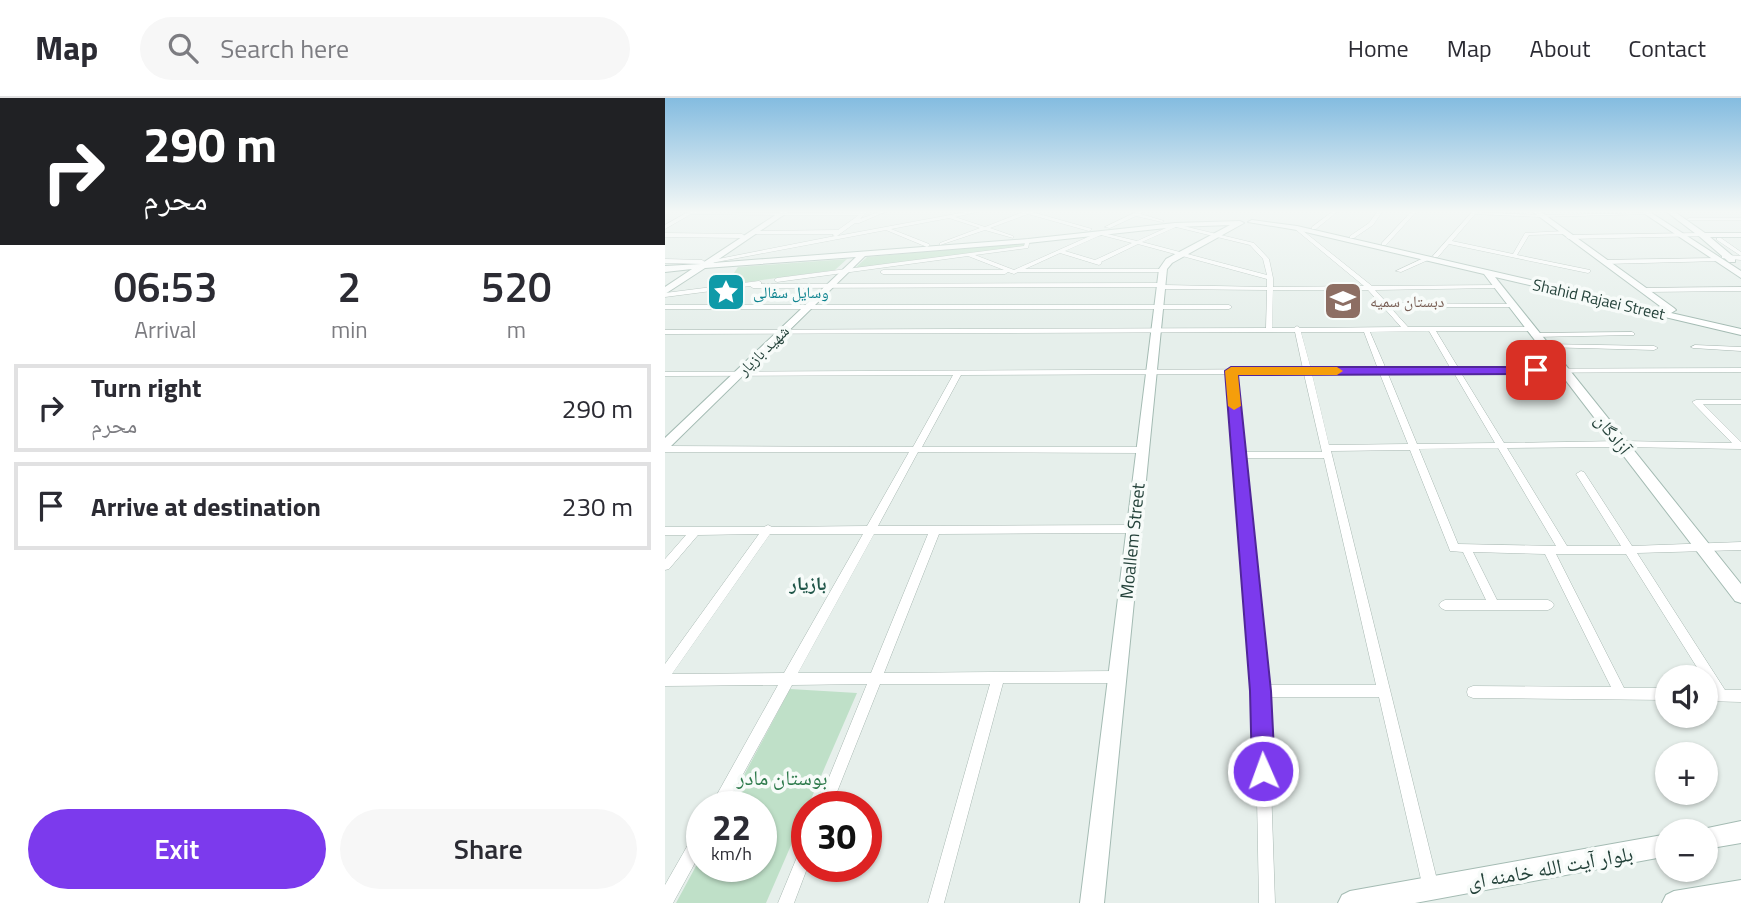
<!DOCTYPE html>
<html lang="en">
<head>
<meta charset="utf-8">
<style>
  body { margin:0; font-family:"Titillium Web","Noto Naskh Arabic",sans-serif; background:#f7f7f7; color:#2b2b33; height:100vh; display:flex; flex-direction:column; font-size:26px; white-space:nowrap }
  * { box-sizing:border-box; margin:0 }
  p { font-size:23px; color:#7c7c81 }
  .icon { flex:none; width:38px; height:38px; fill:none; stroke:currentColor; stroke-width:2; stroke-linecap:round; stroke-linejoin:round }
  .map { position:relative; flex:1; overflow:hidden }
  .sheet { display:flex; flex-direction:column; background:#fff; width:665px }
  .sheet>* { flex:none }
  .top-card { background:#202124; color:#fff; overflow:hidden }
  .controls { position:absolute; left:990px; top:567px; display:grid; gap:14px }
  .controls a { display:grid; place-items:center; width:63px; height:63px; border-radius:50%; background:#fff; box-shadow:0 2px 5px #0004; font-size:35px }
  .speed { position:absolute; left:21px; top:693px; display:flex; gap:14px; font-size:35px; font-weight:700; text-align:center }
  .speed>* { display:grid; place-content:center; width:91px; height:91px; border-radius:50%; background:#fff; box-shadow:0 2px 5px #0004; line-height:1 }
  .speed small { font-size:18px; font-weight:400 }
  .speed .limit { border:10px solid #d22; background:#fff; color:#111 }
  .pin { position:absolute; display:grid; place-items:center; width:60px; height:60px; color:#fff; margin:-30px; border-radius:14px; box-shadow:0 4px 10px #0006 }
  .me { position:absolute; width:77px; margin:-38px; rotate:358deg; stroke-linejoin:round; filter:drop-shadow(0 0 5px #0008) }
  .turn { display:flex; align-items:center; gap:24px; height:147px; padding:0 28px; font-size:32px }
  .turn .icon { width:91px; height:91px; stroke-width:2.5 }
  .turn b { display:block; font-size:49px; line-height:60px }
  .eta { display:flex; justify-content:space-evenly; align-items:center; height:119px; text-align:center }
  .eta b { font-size:42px; font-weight:600; line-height:49px }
  .button { display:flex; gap:14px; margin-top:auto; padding:14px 28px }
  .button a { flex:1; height:80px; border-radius:42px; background:#7c3aed; color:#fff; font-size:28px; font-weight:600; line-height:80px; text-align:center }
  .button a+a { background:#f7f7f7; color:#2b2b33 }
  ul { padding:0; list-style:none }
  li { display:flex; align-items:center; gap:21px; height:88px; margin:0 14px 10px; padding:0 14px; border:4px solid #e1e1e2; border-radius:0px }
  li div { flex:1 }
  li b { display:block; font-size:26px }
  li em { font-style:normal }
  header { display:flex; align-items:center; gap:42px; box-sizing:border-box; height:98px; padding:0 35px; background:#fff; border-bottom:2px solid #e1e1e2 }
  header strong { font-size:33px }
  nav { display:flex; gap:38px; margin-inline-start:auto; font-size:24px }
  .search { width:490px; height:63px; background:#f7f7f7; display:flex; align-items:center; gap:18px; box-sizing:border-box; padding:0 24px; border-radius:38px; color:#7c7c81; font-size:26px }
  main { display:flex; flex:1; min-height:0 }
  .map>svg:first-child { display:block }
  .green { fill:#bfe0c8 }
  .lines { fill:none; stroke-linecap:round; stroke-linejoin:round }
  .street-casing { stroke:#a8b8b2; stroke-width:1 }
  .secondary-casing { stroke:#a4bbb3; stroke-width:2 }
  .street { fill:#fff; fill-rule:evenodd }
  .secondary { fill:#fff; fill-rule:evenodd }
  .route { fill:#7c3aed; stroke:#51269a; stroke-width:2 }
  .slow { fill:#f59e0b }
  .labels { text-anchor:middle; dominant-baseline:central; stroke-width:7; stroke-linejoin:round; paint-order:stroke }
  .far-culture-label { font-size:16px; fill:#0d838f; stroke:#f7fbf9; text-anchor:start }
  .far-street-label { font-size:16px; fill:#24423a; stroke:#f7fbf9 }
  .far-education-label { font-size:16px; fill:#785e54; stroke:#f7fbf9; text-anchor:start }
  .street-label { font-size:18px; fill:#24423a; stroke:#f7fbf9 }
  .neighbourhood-label { font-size:19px; font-weight:bold; fill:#1f5548; stroke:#f7fbf9 }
  .near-park-label { font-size:21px; fill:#2d7a4b; stroke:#f7fbf9 }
  .near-street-label { font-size:21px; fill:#24423a; stroke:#f7fbf9 }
</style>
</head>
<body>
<header>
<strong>Map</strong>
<div class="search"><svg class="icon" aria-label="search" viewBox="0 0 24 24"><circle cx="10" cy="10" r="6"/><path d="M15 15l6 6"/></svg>Search here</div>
<nav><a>Home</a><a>Map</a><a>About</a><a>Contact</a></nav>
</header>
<main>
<section class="sheet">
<div class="top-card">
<div class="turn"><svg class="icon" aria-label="right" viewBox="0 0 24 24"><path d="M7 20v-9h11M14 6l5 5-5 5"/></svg><div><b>290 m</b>محرم</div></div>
</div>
<div class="eta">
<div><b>06:53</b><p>Arrival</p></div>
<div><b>2</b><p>min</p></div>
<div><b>520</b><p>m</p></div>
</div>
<ul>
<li><svg class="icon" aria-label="right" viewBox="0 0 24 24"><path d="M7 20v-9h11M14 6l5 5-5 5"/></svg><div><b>Turn right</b><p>محرم</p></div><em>290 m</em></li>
<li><svg class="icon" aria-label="arrive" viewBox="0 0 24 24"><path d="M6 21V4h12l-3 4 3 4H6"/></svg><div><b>Arrive at destination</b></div><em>230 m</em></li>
</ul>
<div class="button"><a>Exit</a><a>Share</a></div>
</section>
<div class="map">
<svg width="1076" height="805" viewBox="0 0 1076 805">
  <rect width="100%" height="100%" fill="#e6efeb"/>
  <g class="green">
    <path d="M359,145V148L189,171L202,159Z"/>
    <path d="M182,161L170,172L61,187L73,169Z"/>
    <path d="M125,591L192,595L101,805H11L37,757V768H96V709H62Z"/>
  </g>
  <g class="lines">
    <defs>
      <g id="street">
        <path d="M23,114L113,115L115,116L113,117L26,116L0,131V127Z"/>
        <path d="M202,114L195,121L213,114H220L194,125H190L172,138L301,114H312L290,119L320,129L358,114H367L427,131L424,133L363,116L325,130L348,138V140L320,132L275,147V145L315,130L284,120L226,131L264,146L265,147L262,149L221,132L46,165L43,163L170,138L167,137L169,136H90L87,134L88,133L173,132L194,117H118L116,115Z"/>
        <path d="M471,114H478L476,116L499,123L497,124L471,118L445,130L440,129Z"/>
        <path d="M667,114H672L651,131H647V129Z"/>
        <path d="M712,114H717L708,127L689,140H685V138L704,125Z"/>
        <path d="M746,114H751L721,147H717V145Z"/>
        <path d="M807,114L875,117L983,115L981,116L875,119L810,116L787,143L848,156L860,135L900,133L903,135L902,136L864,137L852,157L925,172V174L923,175L784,146L773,159H769L768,158Z"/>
        <path d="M1024,120H1076V122H1022Z"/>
        <path d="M510,126L589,145L604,161L608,180V189L699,188L630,131L629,130L632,128L707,188L833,187L834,188L831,190L710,192L722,205L848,206V208L846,209H725L743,229H865L868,231L865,233H771L794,271L1076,270V274L796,275L839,345L956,343L1067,345L1027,304L1031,302H1076V306H1038L1076,344V351L956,349L842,350L902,448H956L911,376L916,373L919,374L967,448L1076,444V452L972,455L1060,592H1076V604L1041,603V591H1045L1041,585V579H1038L961,456H891L959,590H1003V602L808,600L803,598L802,594L803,590L808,588L946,589L880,456L808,454L832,502H883L887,504L889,507L887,510L883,512H780L776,510L774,507L776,504L780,502H821L798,454L785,453L784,450L745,352L666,353L774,790L772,796L766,798L760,796L758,790L714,599H603L610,805H594L590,593L563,276L296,277L257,349H478L482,352L478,355L253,354L213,428L469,427L473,428L474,431L473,434L469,435L274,436L219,575L452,573L456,575L458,579L456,583L452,585H338L279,805H263L325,586H215L166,709H152L202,586L127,587L60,709H45L113,587L0,588V566L94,436L33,437L4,471L0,472V461L21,437H0V429H99L103,427L107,429L202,428L244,354H0V348L248,349L288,277L0,278V274L638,271L630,234L0,236V232L601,230L602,192L496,191L493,189L88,190L85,188L0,199V195L94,183L96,184V186L496,185L499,187L602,189V181L473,146L436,164L437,165L434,167L395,155L360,171H498L501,173L500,174H353L349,176L343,174L340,176H218L215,174L218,172H339L303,158L112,184L109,182L112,180L359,148L361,142H365L363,150L310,157L349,172L434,134L472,143ZM511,129L585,147L598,161L602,177L477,144ZM436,137L467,145L430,162L400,153ZM608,192H703L736,229L635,230L632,228L629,230H607ZM764,233L786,271H721L705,234ZM636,234H699L713,271H646ZM789,275L830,345L752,346L723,276ZM570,276H639L657,354H578ZM647,276H715L743,346L664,347ZM833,350L891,448L793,446L754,351ZM579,360H659L711,587H602ZM105,436H198L119,575L7,576ZM209,436H263L206,575H133Z"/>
        <path d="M0,135L77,136L80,138L77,140L0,139Z"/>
        <path d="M1038,135L1041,137L1040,138L904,141L901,139L904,137Z"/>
        <path d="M1052,140H1056L1076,154V158L1052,142Z"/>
        <path d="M1059,157L1076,158V162L1057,160V158Z"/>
        <path d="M761,159L764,161L763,162L736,174L731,173Z"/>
        <path d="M1053,160L1055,161V163L940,166L937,164L940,162Z"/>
        <path d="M0,161L37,162L40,164L37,166L0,165Z"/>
        <path d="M1076,189V193L978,194L975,192L978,190Z"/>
        <path d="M0,207H564L567,209L564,211H0Z"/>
        <path d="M967,234L969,235V237L869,239L866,237L869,235Z"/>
        <path d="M879,246L989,248L993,250L989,252L877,249L875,248Z"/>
        <path d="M1030,247L1076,249V253L1028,250L1026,249Z"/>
        <path d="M37,728V752L8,805H0V787L32,731Z"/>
        <path d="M142,744V768H143L129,805H113L137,747Z"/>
      </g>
      <g id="secondary">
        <path d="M115,114H123L48,165L363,141L510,125L575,123L579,125L507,165L502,171L439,805H415L494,171L501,161L565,127L510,129L363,145L200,158L4,350L0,351V340L191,159L40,170L0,196V189L27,171L0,174V168L36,166Z"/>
        <path d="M868,114H876L1009,210L1011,212L1006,215L1076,231V237L830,179L1076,486V505L1070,503L819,176L632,132L583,124L587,122L632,128L1003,214Z"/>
        <path d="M977,114H985L1076,173V180Z"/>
        <path d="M1002,114H1010L1040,135H1076V139H1045L1070,160V164H1064L1035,139Z"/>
        <path d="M1076,723V745L1041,751V733L1033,732Z"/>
        <path d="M1003,736V758L750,805H673L677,797L685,793Z"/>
        <path d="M1076,782V805H997L1001,797L1009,793Z"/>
      </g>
    </defs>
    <use href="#street" class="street-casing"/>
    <use href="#secondary" class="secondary-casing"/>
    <use href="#street" class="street"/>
    <use href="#secondary" class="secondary"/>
  </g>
  <linearGradient id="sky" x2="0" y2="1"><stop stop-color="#84bce0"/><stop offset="0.5" stop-color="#f4f8f6"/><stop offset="1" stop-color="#f4f8f6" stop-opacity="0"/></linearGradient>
  <rect width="1076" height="227" fill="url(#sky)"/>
  <path class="route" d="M566,269H871L877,272L871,276L573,277L606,593L610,673L607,681L598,684L590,681L587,673L585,593L560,273Z"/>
  <path class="slow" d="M566,269H672L678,273L672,277H573L576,308L569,312L563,308L560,273Z"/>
  <defs>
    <symbol id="sight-square" viewBox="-11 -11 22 22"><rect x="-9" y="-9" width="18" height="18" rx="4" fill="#0f9aa8" stroke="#f7fbf9"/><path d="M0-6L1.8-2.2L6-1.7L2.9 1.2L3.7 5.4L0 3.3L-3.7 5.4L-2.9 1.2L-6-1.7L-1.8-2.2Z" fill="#fff"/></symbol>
    <symbol id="school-square" viewBox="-11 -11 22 22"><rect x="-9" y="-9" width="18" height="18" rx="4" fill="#8d6e63" stroke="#f7fbf9"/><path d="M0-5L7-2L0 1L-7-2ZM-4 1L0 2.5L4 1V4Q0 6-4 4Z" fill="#fff"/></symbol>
  </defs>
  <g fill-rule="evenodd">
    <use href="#sight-square" x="39" y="172" width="44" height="44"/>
    <use href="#school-square" x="656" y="181" width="44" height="44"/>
  </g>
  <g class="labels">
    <g class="far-culture-label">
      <text x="88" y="194">وسایل سفالی</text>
    </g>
    <g class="far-street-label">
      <text transform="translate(934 201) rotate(13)">Shahid Rajaei Street</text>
      <text transform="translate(98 252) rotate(-44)">شهید بازیار</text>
    </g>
    <g class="far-education-label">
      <text x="705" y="203">دبستان سمیه</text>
    </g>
    <g class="street-label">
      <text transform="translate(948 336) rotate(52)">آزادگان</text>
      <text transform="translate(467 443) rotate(-84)">Moallem Street</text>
    </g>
    <g class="neighbourhood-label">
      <text x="143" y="484">بازیار</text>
    </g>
    <g class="near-park-label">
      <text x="117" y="679">بوستان مادر</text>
    </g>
    <g class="near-street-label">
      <text transform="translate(885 769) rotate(-10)">بلوار آیت الله خامنه ای</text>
    </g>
  </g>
</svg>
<div class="controls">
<a><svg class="icon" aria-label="sound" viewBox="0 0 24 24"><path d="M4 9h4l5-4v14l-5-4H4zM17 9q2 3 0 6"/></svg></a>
<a>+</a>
<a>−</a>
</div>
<div class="speed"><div>22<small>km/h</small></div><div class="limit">30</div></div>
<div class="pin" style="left:871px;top:272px;background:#d93025"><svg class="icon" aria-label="arrive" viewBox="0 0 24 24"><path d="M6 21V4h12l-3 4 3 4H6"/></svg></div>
<svg class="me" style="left:598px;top:673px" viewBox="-20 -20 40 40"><circle r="17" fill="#7c3aed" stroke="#fff" stroke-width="3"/><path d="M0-11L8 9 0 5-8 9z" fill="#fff"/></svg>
</div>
</main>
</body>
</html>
